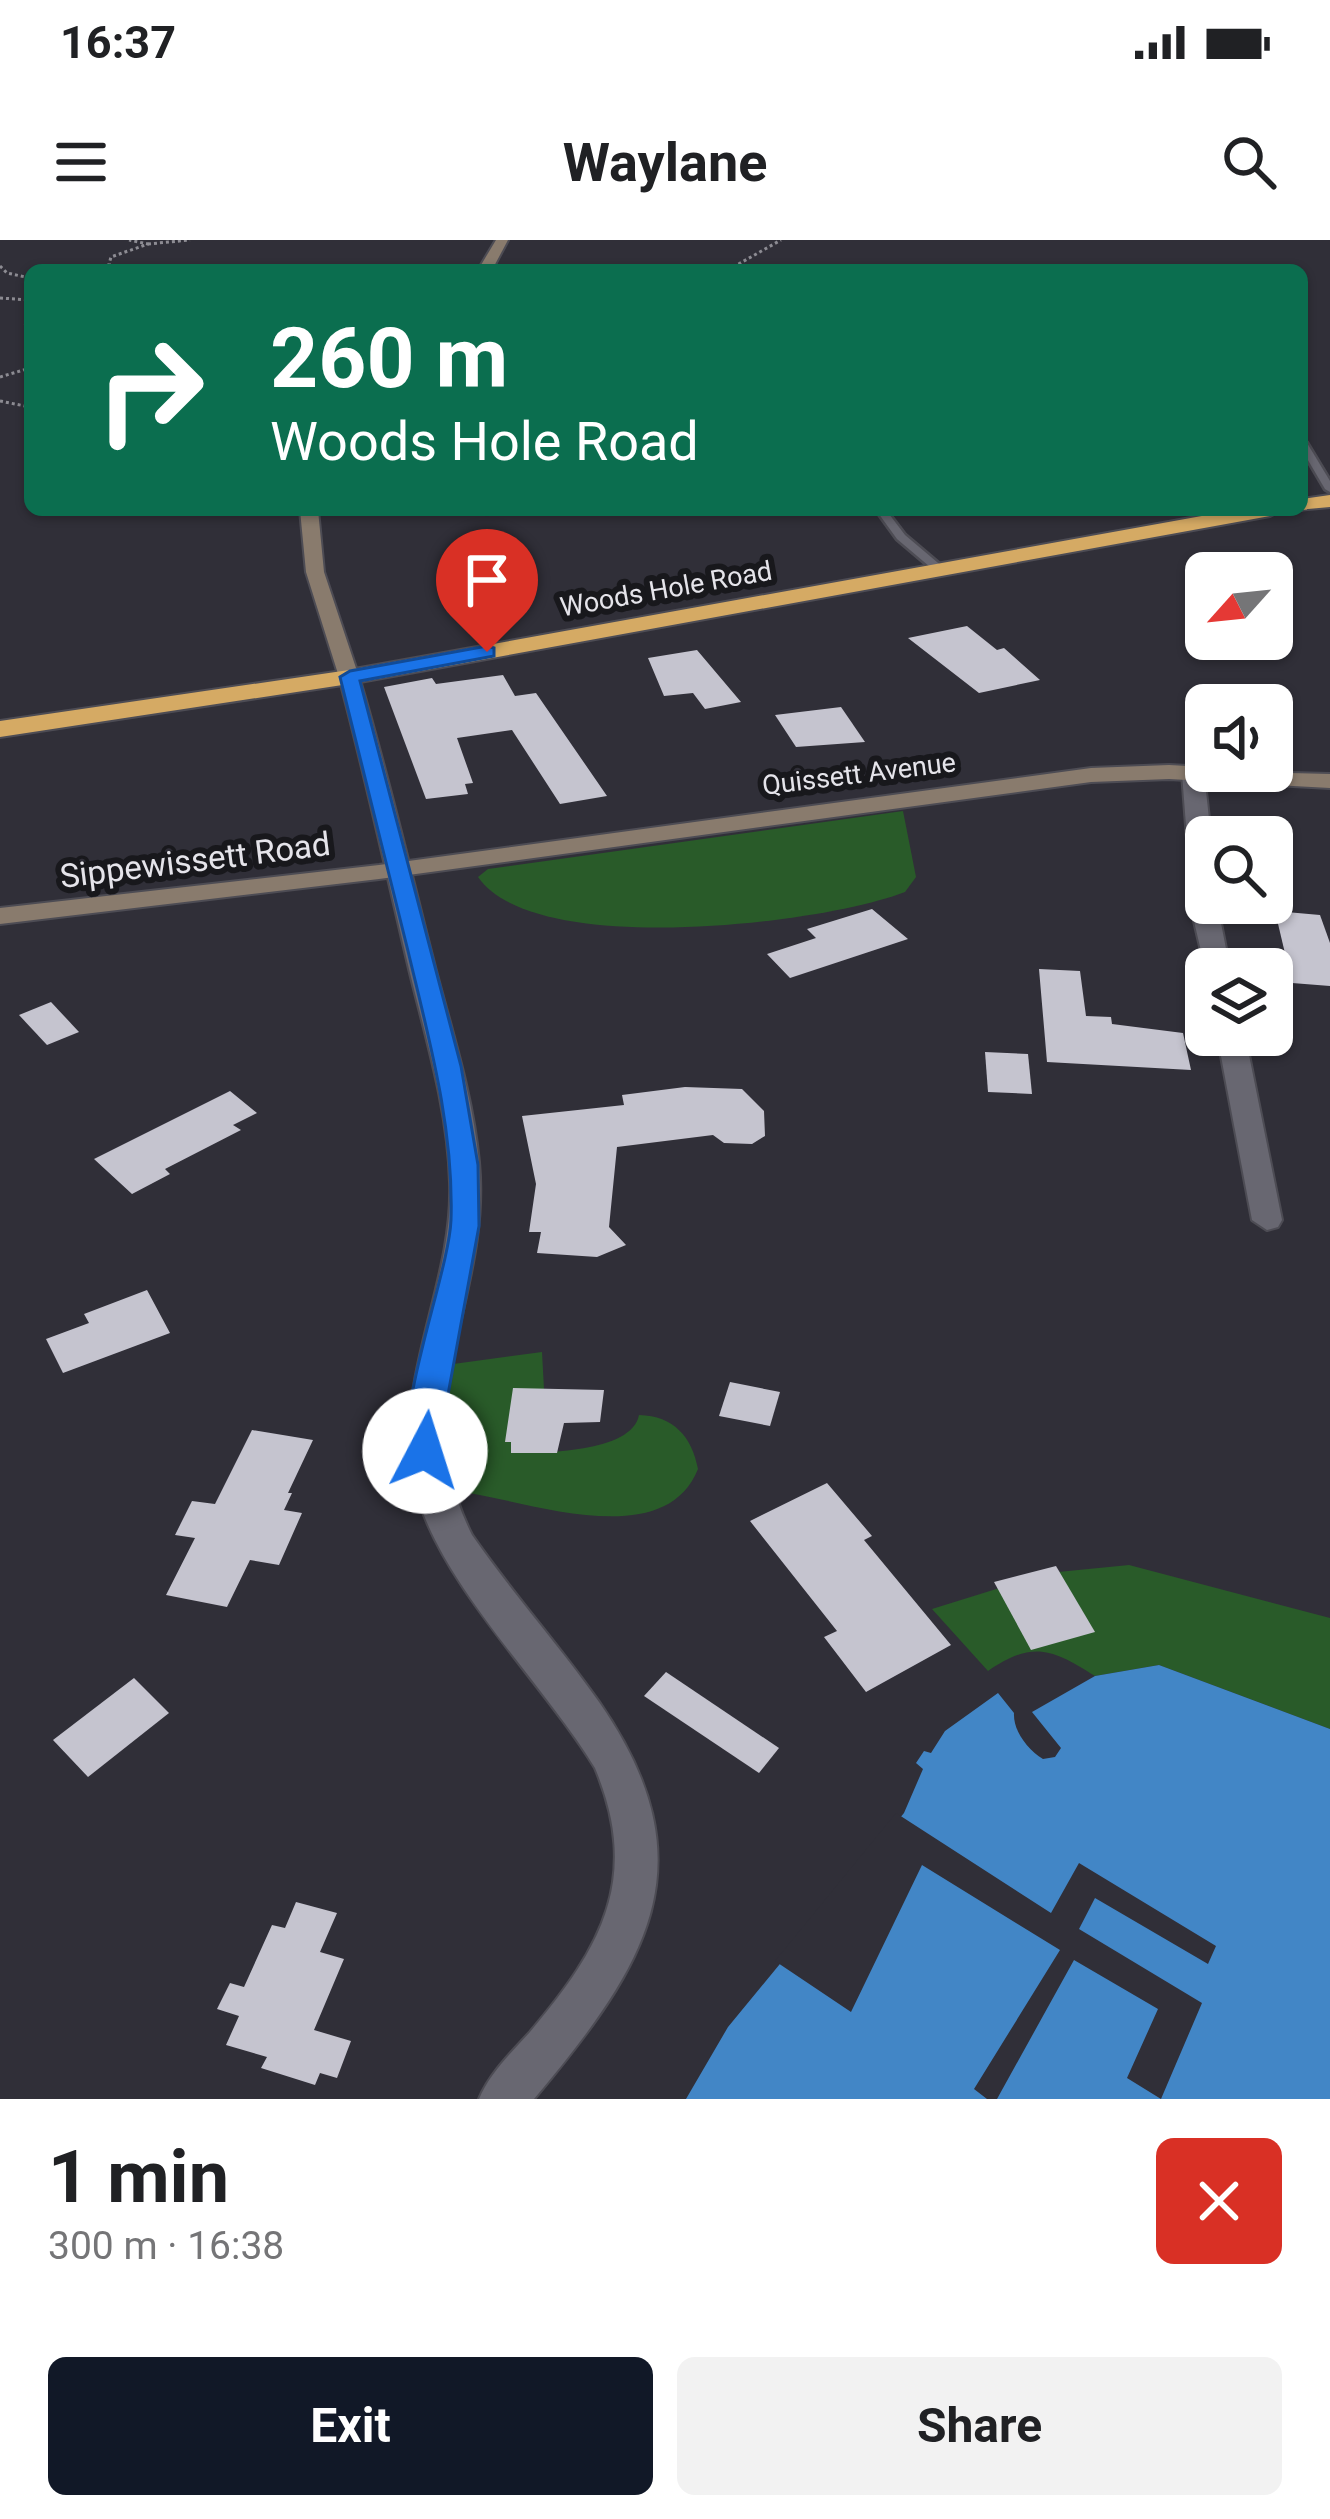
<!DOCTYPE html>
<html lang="en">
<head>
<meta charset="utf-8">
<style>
  body { margin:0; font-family:Roboto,sans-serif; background:#f2f2f2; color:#202124; height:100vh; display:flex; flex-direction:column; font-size:45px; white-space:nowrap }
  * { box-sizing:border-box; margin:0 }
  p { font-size:39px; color:#757577 }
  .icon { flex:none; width:66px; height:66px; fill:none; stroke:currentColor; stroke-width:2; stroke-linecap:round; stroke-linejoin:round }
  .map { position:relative; height:1859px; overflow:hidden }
  .sheet { display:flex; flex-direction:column; background:#fff; flex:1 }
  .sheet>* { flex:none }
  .hud { position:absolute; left:24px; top:24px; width:1284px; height:252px; border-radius:18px; box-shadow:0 3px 9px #0004; background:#0b6e4f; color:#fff; overflow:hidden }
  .needle { width:78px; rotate:243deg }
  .tools { position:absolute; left:1185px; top:312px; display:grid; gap:24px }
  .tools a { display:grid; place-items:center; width:108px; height:108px; border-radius:18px; background:#fff; box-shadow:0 3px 9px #0004; font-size:60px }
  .pin { position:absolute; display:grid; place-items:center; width:102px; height:102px; color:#fff; margin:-123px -51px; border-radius:50% 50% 50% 0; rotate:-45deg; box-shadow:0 0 12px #0007 }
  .pin .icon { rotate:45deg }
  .me { position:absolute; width:132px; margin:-66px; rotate:5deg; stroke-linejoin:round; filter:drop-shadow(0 0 9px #0008) }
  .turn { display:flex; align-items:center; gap:42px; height:252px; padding:0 48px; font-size:54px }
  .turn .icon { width:156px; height:156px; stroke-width:2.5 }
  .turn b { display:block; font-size:84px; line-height:102px }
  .round { display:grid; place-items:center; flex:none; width:126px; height:126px; border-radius:18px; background:#f2f2f2 }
  .headline { display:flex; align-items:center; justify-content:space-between; height:204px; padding:0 48px }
  h1 { font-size:72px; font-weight:700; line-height:90px }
  .action { display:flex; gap:24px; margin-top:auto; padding:24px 48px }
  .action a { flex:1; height:138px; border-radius:18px; background:#111827; color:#fff; font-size:48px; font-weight:700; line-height:138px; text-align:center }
  .action a+a { background:#f2f2f2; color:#202124 }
  .status { display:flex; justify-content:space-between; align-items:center; height:84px; padding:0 60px; background:#fff; direction:ltr }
  .status svg { height:33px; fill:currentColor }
  header { display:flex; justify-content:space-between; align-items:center; height:156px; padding:0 48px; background:#fff; font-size:54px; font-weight:700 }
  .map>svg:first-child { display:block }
  .green { fill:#295b29 }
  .water { fill:#4286c6 }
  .pier { fill:#302f38 }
  .building { fill:#c5c4cf }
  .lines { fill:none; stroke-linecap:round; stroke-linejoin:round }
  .lane-casing { stroke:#4d4c54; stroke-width:5 }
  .street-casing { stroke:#4d4c54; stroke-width:4 }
  .secondary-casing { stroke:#4d4c54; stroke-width:4 }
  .highway-casing { stroke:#4d4c54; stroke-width:4 }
  .path { stroke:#8d8c93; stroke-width:3; stroke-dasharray:3 3; stroke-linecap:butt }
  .lane { fill:#686771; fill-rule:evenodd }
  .street { fill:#686771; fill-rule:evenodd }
  .secondary { fill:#897b6d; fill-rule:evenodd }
  .highway { fill:#d5aa64; fill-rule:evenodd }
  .route { fill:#1a73e8; stroke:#114b97; stroke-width:3 }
  .labels { text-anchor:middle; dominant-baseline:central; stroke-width:12; stroke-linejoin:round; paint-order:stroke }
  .far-street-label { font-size:27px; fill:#e5e4ea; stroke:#18181c }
  .street-label { font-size:33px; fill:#e5e4ea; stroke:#18181c }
</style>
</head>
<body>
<div class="status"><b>16:37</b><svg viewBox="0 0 49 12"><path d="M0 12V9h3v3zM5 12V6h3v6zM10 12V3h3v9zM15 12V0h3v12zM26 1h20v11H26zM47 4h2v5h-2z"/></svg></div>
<header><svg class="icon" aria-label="menu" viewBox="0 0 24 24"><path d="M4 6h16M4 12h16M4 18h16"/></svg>Waylane<svg class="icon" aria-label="search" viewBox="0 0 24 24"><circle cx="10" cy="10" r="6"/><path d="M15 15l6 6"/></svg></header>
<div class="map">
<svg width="1330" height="1859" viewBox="0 0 1330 1859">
  <rect width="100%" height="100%" fill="#302f38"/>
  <g class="green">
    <path d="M903,571L916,637L905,652C823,684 534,719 478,637L488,629Z"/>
    <path d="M542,1112L544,1149L506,1202H511V1213C541,1213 632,1213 639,1175C674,1176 692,1197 698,1229C665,1311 537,1264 469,1253C433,1230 445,1161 446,1125Z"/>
    <path d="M1129,1325L1330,1378V1489L1159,1425L1095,1436C1051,1408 1032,1401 988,1431L932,1369L1048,1333Z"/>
  </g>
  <path class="water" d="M1159,1425L1330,1489V1859H686L728,1787L904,1573L923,1529L916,1523L924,1511L931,1513L945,1491L998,1453L1014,1473C1013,1491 1028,1510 1043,1519L1055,1517L1061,1508L1032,1472L1095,1436Z"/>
  <path class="pier" d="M896,1573L1051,1673L1079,1623L1216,1706L1208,1724L1095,1658L1079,1689L1202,1763L1161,1859L1127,1838L1158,1769L1074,1720L997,1859H987L974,1849L1060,1710L922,1625L851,1772L775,1721Z"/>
  <g class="building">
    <path d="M967,386L997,410L1004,408L1040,440L979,453L908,398Z"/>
    <path d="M697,410L741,462L705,469L693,453L664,456L648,418Z"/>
    <path d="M503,435L515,456L536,453L607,556L560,564L512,490L457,498L473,543L465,544L468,554L426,559L384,447L432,438L436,444Z"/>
    <path d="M841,467L865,502L796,507L775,475Z"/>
    <path d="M872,669L908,699L790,738L767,714L816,698L807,689Z"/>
    <path d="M1275,671L1320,675L1330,703V746L1292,743Z"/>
    <path d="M1039,729L1080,731L1086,776L1111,777L1112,784L1183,793L1191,830L1047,822Z"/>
    <path d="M51,762L79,792L47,805L19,775Z"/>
    <path d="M985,812L1028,814L1032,854L988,852Z"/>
    <path d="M685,847L742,849L764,871L765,896L752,904L724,903L713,895L617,907L609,987L626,1005L597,1017L537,1013L541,992H529L536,944L522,876L624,865L622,855Z"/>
    <path d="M230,851L257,873L233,885L241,890L165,929L170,934L132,954L94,919Z"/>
    <path d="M147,1050L170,1093L63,1133L46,1099L89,1083L84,1074Z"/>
    <path d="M730,1142L780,1152L770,1186L719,1176Z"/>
    <path d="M513,1148L604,1150L600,1182L564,1183L557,1213H511V1202H505Z"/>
    <path d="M252,1190L313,1200L288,1253H292L284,1270L302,1273L279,1325L250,1320L227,1367L166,1355L195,1298L175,1295L192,1261L215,1264Z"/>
    <path d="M827,1243L872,1296L864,1300L951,1405L866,1452L824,1397L837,1391L750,1281Z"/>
    <path d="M1056,1326L1095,1392L1031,1410L994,1342Z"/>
    <path d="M666,1432L779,1508L759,1533L644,1456Z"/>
    <path d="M134,1438L169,1473L88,1537L53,1500Z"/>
    <path d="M296,1662L337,1673L320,1712L344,1719L314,1790L351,1801L337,1838L320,1833L315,1845L261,1828L267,1817L226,1805L239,1776L217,1769L230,1743L244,1747L272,1685L285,1688Z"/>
  </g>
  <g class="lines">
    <defs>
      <g id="lane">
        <path d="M1302,200L1307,203L1330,241V252L1325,249L1302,210Z"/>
        <path d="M876,270H886L905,295L944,328V332H936L897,299Z"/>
      </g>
      <g id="street">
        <path d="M349,431L359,437C388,533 410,630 435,727C452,792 473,856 479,922C492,1060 403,1158 472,1295C512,1353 559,1405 599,1462C712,1625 646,1725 534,1859H479C490,1833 511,1813 530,1792C602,1707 641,1638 595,1528C544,1444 444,1348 417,1255C387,1148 454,1049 450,942C448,869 426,799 409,729C386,631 365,534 339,437Z"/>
        <path d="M1193,526L1204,533L1211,597H1206V663H1217L1230,729L1206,732L1193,677L1182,533Z"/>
        <path d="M1217,795H1245L1282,980L1278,987L1267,990L1252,980Z"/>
      </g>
      <g id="secondary">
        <path d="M496,0H508L492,30H478Z"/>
        <path d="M300,270H318L324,332L359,437L356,441L339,437L306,332Z"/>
        <path d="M1169,525L1206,527V531L1330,534V548L1169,539L1091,542L379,639L0,684V668L379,625L1091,528Z"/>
      </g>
      <g id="highway">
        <path d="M1330,255V267L1297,270H1302V259Z"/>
        <path d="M1235,270H1281L1270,276L349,444L0,497V481L349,430Z"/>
      </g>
    </defs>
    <use href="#lane" class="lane-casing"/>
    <use href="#street" class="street-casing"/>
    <use href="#secondary" class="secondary-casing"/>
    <use href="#highway" class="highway-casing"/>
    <g class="path">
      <path d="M148,4L190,0"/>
      <path d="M0,26L7,33L30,38"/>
      <path d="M115,30L109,24L111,17L148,4L129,0"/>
      <path d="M728,30L781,0"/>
      <path d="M0,58L30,60"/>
      <path d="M30,78L24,87L30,89"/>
      <path d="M0,137L30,128"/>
      <path d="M0,161L30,167"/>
    </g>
    <use href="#lane" class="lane"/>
    <use href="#street" class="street"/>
    <use href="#secondary" class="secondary"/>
    <use href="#highway" class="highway"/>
  </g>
  <path class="route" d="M487,406L494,408V416L360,441L461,826L478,925L479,986L436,1220L425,1224L413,1220C391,1178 449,1034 451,980C454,888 429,799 408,711C385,620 363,528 340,437L350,431Z"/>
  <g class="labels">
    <g class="far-street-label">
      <text transform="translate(666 349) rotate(-10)">Woods Hole Road</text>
      <text transform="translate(859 534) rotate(-7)">Quissett Avenue</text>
    </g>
    <g class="street-label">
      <text transform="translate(195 620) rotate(-7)">Sippewissett Road</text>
    </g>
  </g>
</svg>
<div class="tools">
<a><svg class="needle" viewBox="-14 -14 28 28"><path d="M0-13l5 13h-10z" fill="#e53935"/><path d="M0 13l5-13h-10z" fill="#757577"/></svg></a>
<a><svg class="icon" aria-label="sound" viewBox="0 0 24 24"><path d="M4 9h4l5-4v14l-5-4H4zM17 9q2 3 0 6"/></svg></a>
<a><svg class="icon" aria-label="search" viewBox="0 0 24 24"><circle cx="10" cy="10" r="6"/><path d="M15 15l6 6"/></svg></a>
<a><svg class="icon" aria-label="layers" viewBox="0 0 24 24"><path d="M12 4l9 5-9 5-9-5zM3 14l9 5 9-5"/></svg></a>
</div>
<div class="pin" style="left:487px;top:412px;background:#d93025"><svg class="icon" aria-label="arrive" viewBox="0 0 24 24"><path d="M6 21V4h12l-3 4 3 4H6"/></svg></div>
<svg class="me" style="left:425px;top:1211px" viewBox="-20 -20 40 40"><circle r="19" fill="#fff"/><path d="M0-13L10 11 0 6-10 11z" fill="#1a73e8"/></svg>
<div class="hud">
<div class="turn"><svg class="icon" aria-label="right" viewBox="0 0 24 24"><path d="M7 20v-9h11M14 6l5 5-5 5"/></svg><div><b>260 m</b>Woods Hole Road</div></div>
</div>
</div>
<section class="sheet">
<div class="headline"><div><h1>1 min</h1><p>300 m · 16:38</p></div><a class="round" style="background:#d93025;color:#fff"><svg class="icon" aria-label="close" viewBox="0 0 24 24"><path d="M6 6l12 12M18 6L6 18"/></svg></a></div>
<div class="action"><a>Exit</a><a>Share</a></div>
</section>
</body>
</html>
